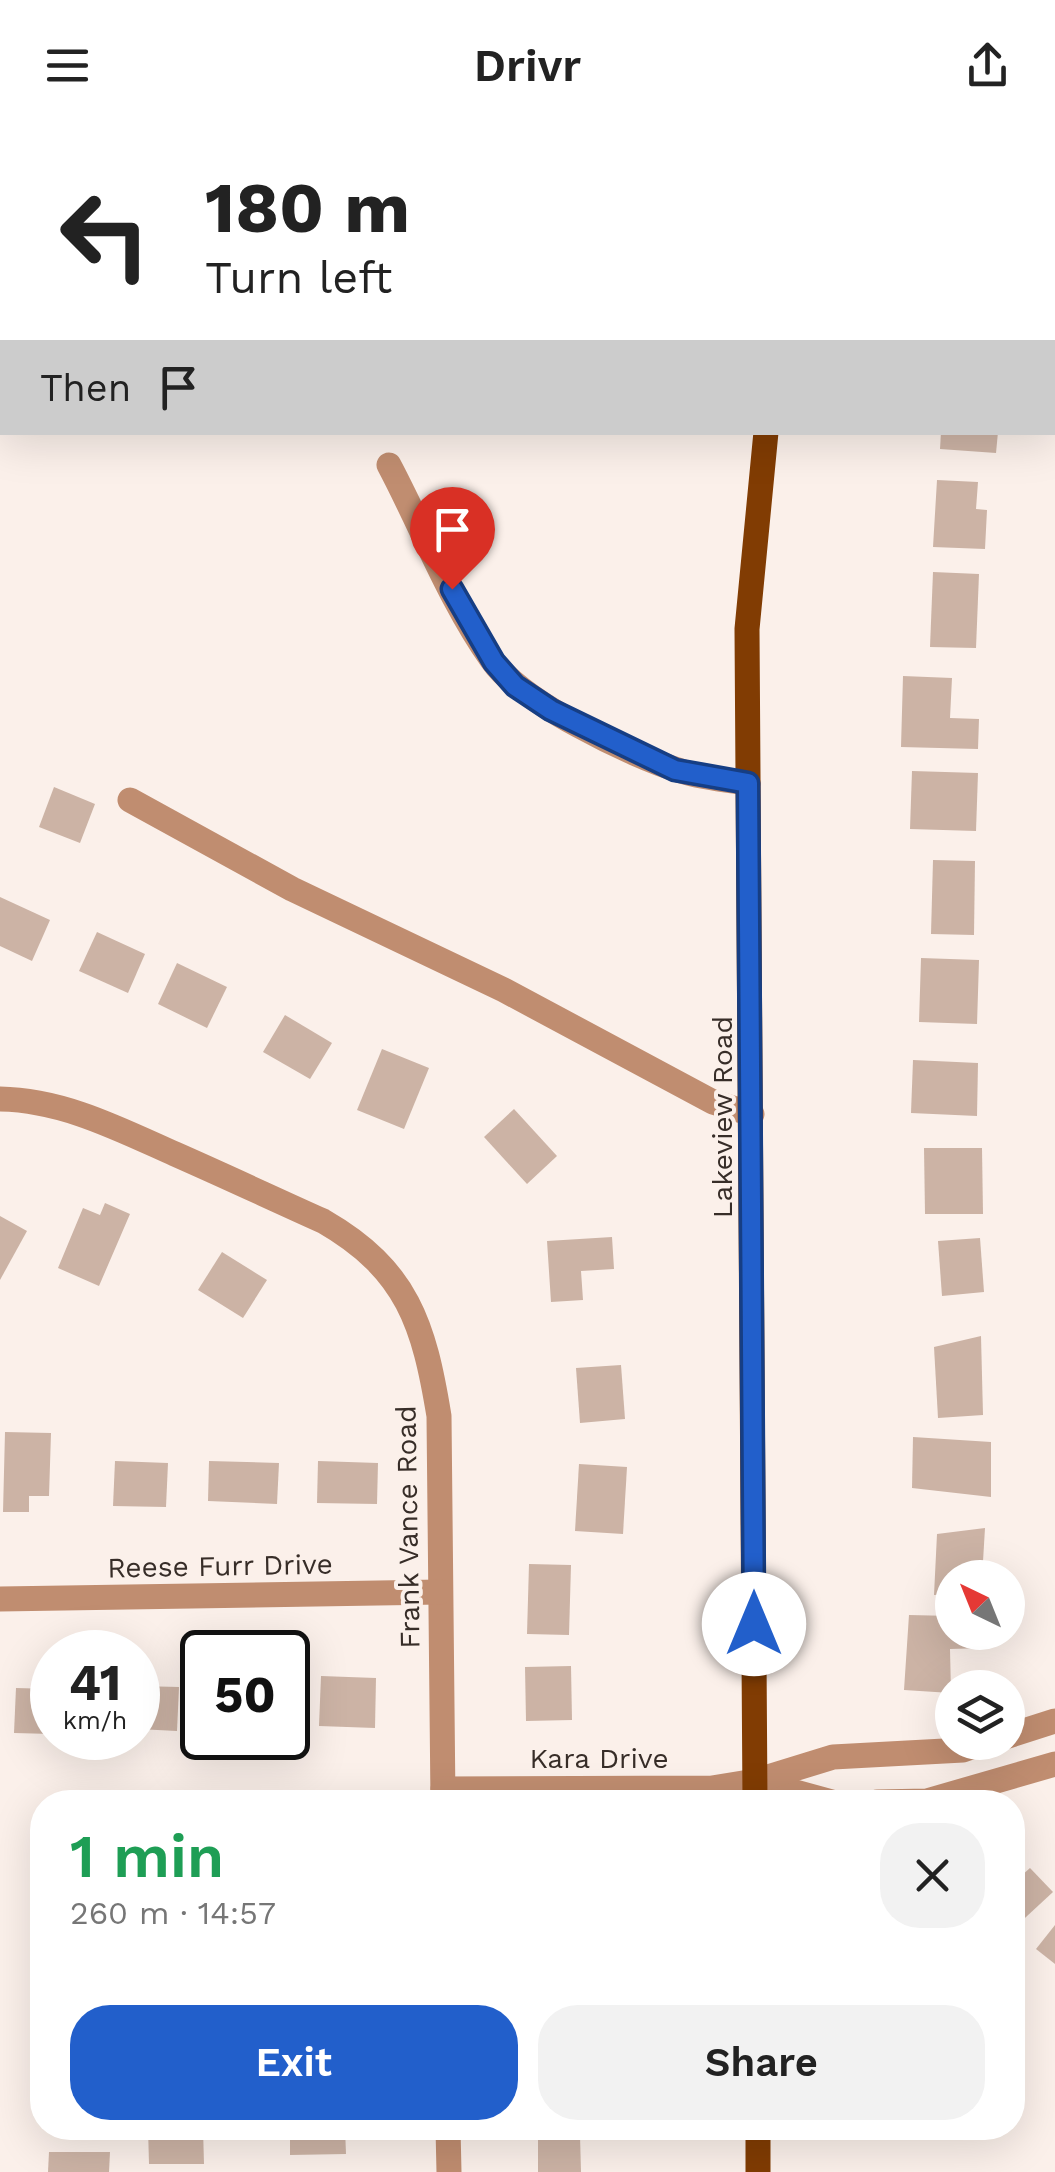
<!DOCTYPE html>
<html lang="en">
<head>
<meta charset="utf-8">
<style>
  body { margin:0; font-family:"Work Sans",sans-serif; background:#f2f2f2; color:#222; height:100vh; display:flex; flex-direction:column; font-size:38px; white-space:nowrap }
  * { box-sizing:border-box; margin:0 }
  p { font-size:32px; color:#767676 }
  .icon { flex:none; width:55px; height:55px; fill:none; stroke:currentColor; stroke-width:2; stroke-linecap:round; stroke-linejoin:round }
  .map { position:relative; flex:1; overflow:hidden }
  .details { position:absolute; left:30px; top:1660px; width:995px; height:350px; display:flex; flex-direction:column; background:#fff; border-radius:40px; box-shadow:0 10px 40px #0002 }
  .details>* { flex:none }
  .hud { position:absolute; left:0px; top:0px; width:1055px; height:305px; box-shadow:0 10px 40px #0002; background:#fff; color:#222; overflow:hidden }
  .needle { width:65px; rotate:317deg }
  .tools { position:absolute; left:935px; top:1430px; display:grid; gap:20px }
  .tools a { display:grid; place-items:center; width:90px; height:90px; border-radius:50%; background:#fff; box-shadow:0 10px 40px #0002; font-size:50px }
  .speed { position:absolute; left:30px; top:1500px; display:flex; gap:20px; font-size:50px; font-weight:700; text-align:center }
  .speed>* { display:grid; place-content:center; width:130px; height:130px; border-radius:50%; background:#fff; box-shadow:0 10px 40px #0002; line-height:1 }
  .speed small { font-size:25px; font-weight:400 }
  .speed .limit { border:5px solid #111; border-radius:15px; background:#fff; color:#111 }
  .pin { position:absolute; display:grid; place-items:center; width:85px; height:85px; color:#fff; margin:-102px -42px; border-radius:50% 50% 50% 0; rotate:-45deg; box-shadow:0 0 10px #0007 }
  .pin .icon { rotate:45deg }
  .me { position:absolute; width:110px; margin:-55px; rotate:0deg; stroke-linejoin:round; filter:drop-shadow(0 0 8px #0008) }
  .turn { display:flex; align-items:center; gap:35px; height:210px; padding:0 40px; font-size:45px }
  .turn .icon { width:130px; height:130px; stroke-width:2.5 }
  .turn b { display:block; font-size:70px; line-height:85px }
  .then { display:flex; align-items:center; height:95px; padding:0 40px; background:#0003; gap:20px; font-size:38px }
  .round { display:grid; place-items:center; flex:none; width:105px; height:105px; border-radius:40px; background:#f2f2f2 }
  .summary { display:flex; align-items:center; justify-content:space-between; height:170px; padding:0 40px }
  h1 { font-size:60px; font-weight:600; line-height:75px; color:#1e9e55 }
  .button { display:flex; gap:20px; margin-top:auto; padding:20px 40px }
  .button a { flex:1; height:115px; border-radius:40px; background:#225fcb; color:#fff; font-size:40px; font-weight:600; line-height:115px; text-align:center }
  .button a+a { background:#f2f2f2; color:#222 }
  header { display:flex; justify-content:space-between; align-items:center; height:130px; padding:0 40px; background:#fff; font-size:45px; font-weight:600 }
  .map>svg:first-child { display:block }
  .building { fill:#ccb3a5 }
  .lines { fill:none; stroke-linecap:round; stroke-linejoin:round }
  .minor { stroke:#c08d70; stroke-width:25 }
  .major { stroke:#813c03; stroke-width:25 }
  .route-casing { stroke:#163e84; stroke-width:25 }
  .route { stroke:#225fcb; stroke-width:18 }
  .labels { text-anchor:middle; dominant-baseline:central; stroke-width:8; stroke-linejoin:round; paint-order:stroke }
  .street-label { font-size:28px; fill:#372d28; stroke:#fbf0ea }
</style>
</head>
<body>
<header><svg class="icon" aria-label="menu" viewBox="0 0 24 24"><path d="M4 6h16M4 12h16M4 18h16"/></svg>Drivr<svg class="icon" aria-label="share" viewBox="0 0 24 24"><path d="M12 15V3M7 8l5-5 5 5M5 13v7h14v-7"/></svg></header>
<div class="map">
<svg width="1055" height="2042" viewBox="0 0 1055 2042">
  <rect width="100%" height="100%" fill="#fbf0ea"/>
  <g class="building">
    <path d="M941,302H998L996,323L940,319Z"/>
    <path d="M937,350L978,352L976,379L987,380L985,419L933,417Z"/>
    <path d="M933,442L979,444L976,518L930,517Z"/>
    <path d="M903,546L952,548L950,588L979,589L978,619L901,617Z"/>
    <path d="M912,641L978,643L976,701L910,699Z"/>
    <path d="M54,657L95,674L80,713L39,697Z"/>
    <path d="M933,730L975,731L974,805L931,804Z"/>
    <path d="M0,767L50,790L32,831L0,816Z"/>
    <path d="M97,802L145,824L128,863L79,841Z"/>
    <path d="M921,828L979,830L977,894L919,892Z"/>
    <path d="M177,833L227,857L207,898L158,874Z"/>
    <path d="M285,885L332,913L310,949L263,922Z"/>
    <path d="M382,919L429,938L404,999L357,980Z"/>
    <path d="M913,930L978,933L977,986L911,983Z"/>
    <path d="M514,979L557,1026L527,1054L484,1007Z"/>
    <path d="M924,1018H982L983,1084H925Z"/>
    <path d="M105,1073L130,1084L99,1156L58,1138L83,1078L100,1085Z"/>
    <path d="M0,1086L27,1101L0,1150Z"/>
    <path d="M612,1107L614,1139L581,1141L583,1170L551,1172L547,1111Z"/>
    <path d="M980,1108L984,1162L942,1166L938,1111Z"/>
    <path d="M222,1122L267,1150L243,1188L198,1160Z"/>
    <path d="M981,1206L983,1285L938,1288L934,1217Z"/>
    <path d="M621,1235L625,1289L580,1293L576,1238Z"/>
    <path d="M5,1302L51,1303L49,1366H29V1382H3Z"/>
    <path d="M913,1307L991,1312V1367L912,1358Z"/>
    <path d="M115,1331L168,1333L166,1377L113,1376Z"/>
    <path d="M209,1331L279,1333L277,1374L208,1371Z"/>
    <path d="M318,1331L378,1333L377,1374L317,1373Z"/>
    <path d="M579,1334L627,1337L623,1404L575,1401Z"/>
    <path d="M985,1398L982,1448H952V1464L934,1465L937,1404Z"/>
    <path d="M529,1434L571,1435L569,1505L527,1504Z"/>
    <path d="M909,1485L952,1486V1502H983L984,1518L950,1519L951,1563L904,1560Z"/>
    <path d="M571,1536L572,1590L526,1591L525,1537Z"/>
    <path d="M321,1546L376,1548L375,1598L319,1596Z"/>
    <path d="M288,1548L293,1549L292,1593H288Z"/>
    <path d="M138,1556L179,1557L177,1601L138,1599Z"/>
    <path d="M16,1558L52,1559V1604L14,1603Z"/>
    <path d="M1030,1738L1053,1762L1012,1800V1754Z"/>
    <path d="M1055,1795V1834L1036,1819Z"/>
    <path d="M148,1998H203L204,2034H149Z"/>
    <path d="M290,1998H345L346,2024L290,2025Z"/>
    <path d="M580,2005L581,2042H538V2006Z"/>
    <path d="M49,2022H110L109,2042H48Z"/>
  </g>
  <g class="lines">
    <g class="minor">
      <path d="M389,335C423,399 450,471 492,530C521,572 631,626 681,641C702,648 726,650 748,653"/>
      <path d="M130,670L292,759L504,860L713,972L752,984"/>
      <path d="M0,969C63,970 119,999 175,1024C225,1046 274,1069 323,1091C408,1140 424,1195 439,1286L443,1672"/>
      <path d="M0,1469L440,1462"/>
      <path d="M1008,1606L1055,1591"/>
      <path d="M755,1651L832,1672"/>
      <path d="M443,1659L712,1658L755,1651L833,1627L963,1620L986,1612"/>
      <path d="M877,1672L927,1671L1055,1634"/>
      <path d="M448,1998L449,2042"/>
    </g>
    <g class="major">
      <path d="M795,2V0"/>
      <path d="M755,1672L747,499L766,302"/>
      <path d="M758,1998V2042"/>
    </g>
  </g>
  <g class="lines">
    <defs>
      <path id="route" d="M452,459L494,532L515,556L551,580L675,640L748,653L754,1494"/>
    </defs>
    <use href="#route" class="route-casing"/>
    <use href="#route" class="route"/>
  </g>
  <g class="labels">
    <g class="street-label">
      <text transform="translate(722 987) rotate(-90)">Lakeview Road</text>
      <text transform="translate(408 1397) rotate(-91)">Frank Vance Road</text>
      <text transform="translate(220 1436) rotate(-1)">Reese Furr Drive</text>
      <text x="599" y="1628">Kara Drive</text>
    </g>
  </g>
</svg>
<div class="tools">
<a><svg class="needle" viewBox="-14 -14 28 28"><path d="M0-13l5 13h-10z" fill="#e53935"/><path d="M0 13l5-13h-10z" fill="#767676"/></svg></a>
<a><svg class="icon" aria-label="layers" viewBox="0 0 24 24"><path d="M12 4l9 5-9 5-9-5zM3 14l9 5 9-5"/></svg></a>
</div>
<div class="speed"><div>41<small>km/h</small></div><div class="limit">50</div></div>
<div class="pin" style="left:452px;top:459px;background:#d93025"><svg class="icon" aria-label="arrive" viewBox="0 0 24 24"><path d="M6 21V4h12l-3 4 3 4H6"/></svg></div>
<svg class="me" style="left:754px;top:1494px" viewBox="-20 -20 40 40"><circle r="19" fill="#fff"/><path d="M0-13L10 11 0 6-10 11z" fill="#225fcb"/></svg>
<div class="hud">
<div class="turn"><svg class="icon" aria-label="left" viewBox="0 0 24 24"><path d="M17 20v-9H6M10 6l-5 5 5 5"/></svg><div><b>180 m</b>Turn left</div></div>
<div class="then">Then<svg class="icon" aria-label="arrive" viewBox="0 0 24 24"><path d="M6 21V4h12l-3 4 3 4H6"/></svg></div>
</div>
<section class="details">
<div class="summary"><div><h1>1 min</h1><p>260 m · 14:57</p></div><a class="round"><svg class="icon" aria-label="close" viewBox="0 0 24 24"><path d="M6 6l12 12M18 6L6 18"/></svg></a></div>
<div class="button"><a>Exit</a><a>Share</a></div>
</section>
</div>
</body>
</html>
